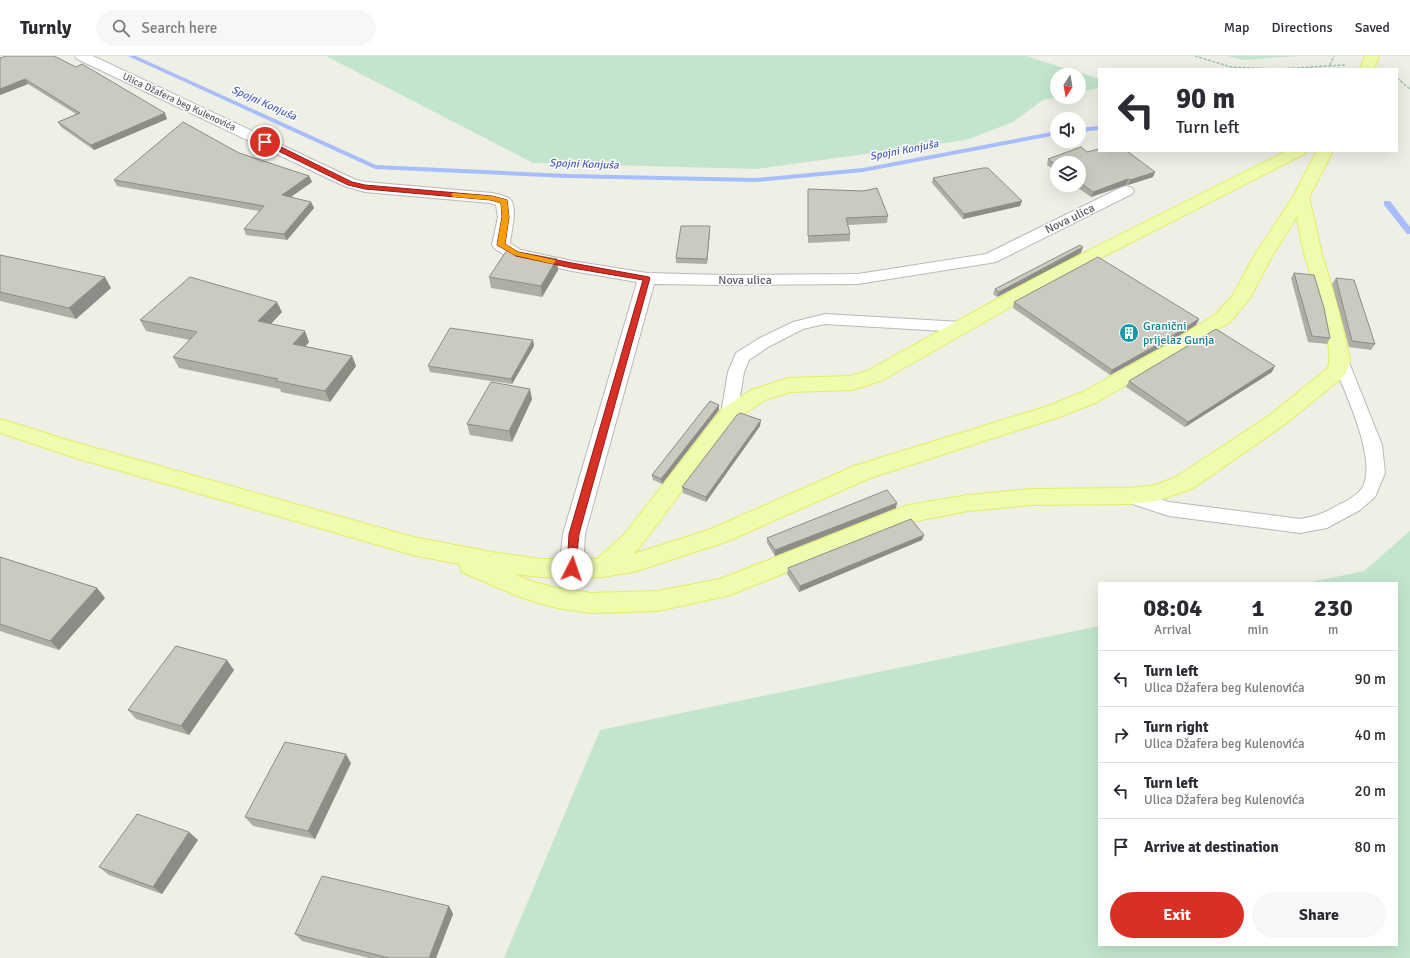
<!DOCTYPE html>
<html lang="en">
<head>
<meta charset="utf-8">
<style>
  body { margin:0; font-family:Signika,sans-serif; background:#f7f7f7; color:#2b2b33; height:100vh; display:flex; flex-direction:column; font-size:15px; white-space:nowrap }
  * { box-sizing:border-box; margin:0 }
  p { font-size:13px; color:#7c7c81 }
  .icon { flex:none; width:22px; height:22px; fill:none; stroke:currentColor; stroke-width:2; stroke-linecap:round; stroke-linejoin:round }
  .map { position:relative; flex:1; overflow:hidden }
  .details { position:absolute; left:1098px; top:526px; width:300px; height:364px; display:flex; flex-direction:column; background:#fff; border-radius:0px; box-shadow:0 4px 16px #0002 }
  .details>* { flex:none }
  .guide { position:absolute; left:1098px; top:12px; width:300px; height:84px; border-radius:0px; box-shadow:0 4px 16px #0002; background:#fff; color:#2b2b33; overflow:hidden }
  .needle { width:26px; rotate:191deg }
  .controls { position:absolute; left:1050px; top:12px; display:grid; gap:8px }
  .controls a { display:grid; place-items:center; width:36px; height:36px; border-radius:50%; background:#fff; box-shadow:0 4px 16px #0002; font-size:20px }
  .pin { position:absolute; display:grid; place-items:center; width:34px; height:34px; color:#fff; margin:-17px; border:2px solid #fff; border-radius:50%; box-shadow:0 1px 4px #0007 }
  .me { position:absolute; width:44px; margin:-22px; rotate:4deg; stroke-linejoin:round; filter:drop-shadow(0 0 3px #0008) }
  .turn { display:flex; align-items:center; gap:14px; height:84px; padding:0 12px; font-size:18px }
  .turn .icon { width:52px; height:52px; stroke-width:2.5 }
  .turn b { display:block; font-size:28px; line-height:34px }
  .eta { display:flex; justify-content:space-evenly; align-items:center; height:68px; text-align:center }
  .eta b { font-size:24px; font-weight:700; line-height:28px }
  .button { display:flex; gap:8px; margin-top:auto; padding:8px 12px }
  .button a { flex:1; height:46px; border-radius:24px; background:#d93025; color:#fff; font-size:16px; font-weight:700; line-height:46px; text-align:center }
  .button a+a { background:#f7f7f7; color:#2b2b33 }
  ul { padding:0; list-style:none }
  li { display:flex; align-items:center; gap:12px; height:56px; padding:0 12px; border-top:1px solid #e1e1e2 }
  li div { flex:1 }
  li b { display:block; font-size:15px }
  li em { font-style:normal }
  header { display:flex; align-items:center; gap:24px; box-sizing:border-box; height:56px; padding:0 20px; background:#fff; border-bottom:1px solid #e1e1e2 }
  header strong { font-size:19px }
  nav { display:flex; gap:22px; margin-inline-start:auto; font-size:14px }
  .search { width:280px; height:36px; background:#f7f7f7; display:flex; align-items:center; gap:10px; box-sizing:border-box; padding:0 14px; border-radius:22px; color:#7c7c81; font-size:15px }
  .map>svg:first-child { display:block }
  .green { fill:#c3e5ce }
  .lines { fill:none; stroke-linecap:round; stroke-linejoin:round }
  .stream { fill:#a8bdfc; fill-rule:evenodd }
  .service-casing { stroke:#b8b8be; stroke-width:2 }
  .minor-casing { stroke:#b8b8be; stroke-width:2 }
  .primary-casing { stroke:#e6ec61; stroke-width:2 }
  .path { stroke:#9cc6b5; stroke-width:1.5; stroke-dasharray:3 1.5; stroke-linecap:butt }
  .service { fill:#fff; fill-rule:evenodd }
  .minor { fill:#fff; fill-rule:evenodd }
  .primary { fill:#effcad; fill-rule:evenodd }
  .wall { fill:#aeaea6 }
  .shaded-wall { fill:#8d8d87 }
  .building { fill:#cacac1; stroke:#8d8d87 }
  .route { fill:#d93025; stroke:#8d1f18 }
  .slow { fill:#f59e0b }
  .labels { text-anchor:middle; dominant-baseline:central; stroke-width:3; stroke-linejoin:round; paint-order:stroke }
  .far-street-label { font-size:10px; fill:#5d5e65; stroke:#fff }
  .far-water-label { font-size:11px; font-style:italic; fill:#4b5ebf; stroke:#fff }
  .street-label { font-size:12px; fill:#5d5e65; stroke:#fff }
  .culture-label { font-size:12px; fill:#0d838f; stroke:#fff; text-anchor:start }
</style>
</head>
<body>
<header>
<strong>Turnly</strong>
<div class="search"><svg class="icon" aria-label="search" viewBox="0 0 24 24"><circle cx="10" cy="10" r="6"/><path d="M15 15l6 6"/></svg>Search here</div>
<nav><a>Map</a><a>Directions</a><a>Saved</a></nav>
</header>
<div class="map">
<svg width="1410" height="902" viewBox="0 0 1410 902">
  <rect width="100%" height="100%" fill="#eeefe5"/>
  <g class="green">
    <path d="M326,0H1026L1099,23V32L1079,36V19H1057L1058,41L1043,44L1013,66L966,84L757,113L533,107Z"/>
    <path d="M1228,0H1299L1243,4Z"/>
    <path d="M1410,475V902H504L600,674L1099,570V889H1397V527H1307L1364,515Z"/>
  </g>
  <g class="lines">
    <g class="stream">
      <path d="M128,0H136L376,109L567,118L756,122L863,112L1057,75V79L863,116L756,126L567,122L375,113Z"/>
      <path d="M1099,70V74L1079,76V72Z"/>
      <path d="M1384,145H1390L1410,171V178H1407L1384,149Z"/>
    </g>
    <defs>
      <g id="service">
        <path d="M825,258L961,266L966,268L969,271L966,274L961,276L825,268L803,273L768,291L749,304L744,316L737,358L735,362L729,364L723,362L721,358L728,316L736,297L758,283L793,266Z"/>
        <path d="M1340,299L1346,300L1348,304L1382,389L1385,417L1375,441L1360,454L1327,472L1300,477L1169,460L1123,445L1120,440L1123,435L1129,433L1169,446L1300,463C1318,460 1324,457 1340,448C1347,445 1357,439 1362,432C1379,405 1343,332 1332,304L1334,300Z"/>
      </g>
      <path id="minor" d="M75,0H93L356,124L366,126L492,137C497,138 506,140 510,143C518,150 511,178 510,187L521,194L572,205L647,217L724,219L858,218L986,198L1120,132L1126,130L1132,132L1134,135L1132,138L996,206L990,207L858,228L724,229L654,228L585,478L583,513L579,520L571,522L563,520L559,513L563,478L637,226L572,215L510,202L495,193L492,189L498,161L496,149L490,147L365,136L344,130L77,3Z"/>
      <g id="primary">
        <path d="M1365,0H1379L1374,13H1360Z"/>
        <path d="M1287,95H1307L1304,98L1056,225L881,325L852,334L790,336L765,344L736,363L640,491L633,498L711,473L854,410L1048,350L1083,336L1162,292L1216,258L1233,239L1253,202L1293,141L1317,95H1333L1309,141L1322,198L1340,259L1350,304L1347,315L1344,320L1284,369L1192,433L1156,445L1129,448L1031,449L968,455L911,466L730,539L658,555L591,557L557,552L522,542L462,516L459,508L413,499L79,403L0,377V363L81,388L413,481L497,497L541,503H597L624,479L722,353L751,334L789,322L851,320L867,315L1044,217ZM1297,160C1299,174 1301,187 1305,200C1312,225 1335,289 1328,312L1270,359L1176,421L1155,429L1129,432L1031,433L968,439L908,449L720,523L658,535L591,537L557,532L534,526L514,518L541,521L571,522L602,521L633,516L726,486L870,422L1062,360L1097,346L1176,300L1230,266L1250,242L1271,202Z"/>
      </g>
    </defs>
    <use href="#service" class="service-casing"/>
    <use href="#minor" class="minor-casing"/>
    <use href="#primary" class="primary-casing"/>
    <g class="path">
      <path d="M1195,0L1231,11L1277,13L1345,9"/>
      <path d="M1330,9L1334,0"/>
      <path d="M1397,22L1410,33"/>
    </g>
    <use href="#service" class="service"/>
    <use href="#minor" class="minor"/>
    <use href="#primary" class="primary"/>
  </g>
  <g class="wall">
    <path d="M0,2L167,63L94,94L61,71L58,66L76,58L28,28L0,39Z"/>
    <path d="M1087,96L1153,121L1128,129H1126L1091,141L1074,129H1079V107H1057V116L1047,109L1048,103Z"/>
    <path d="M239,97L309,120L312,126L290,141L311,146L314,152L287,184L246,179L244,173L259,155L117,130L114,124Z"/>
    <path d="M933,122L1022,145L1020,150L963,163L932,127Z"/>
    <path d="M808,133L888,160L887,167L848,169L850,178V185L808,187Z"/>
    <path d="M710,170L707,208L676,207V202Z"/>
    <path d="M1081,197L997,241L993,238L995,233Z"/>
    <path d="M0,199L111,232L76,263L0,245Z"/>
    <path d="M557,203L558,214L542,241L491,232L489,221Z"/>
    <path d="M1294,217L1330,282L1327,288L1308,286L1291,222Z"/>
    <path d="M1336,222L1375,288L1371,294L1349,291L1332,228Z"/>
    <path d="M1014,246L1199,263L1196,269L1161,291L1110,319L1013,252Z"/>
    <path d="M282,256L271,268L309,286L305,290L352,300L356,310L330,346L281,336L280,333L179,312L173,301L190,284L146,275L140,264Z"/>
    <path d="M533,284L534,290L512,328L430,316L428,310Z"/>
    <path d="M1272,316L1185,371L1126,331L1129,325Z"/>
    <path d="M532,343L512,386L470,379L467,368Z"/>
    <path d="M719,349V354L662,428L653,424L652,419Z"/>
    <path d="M760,370L706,446L683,437L682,431Z"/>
    <path d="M896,452L775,500L767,487V482Z"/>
    <path d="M924,479L922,484L799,536L787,518L788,512Z"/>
    <path d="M0,501L97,532L105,542L59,594L0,575Z"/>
    <path d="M234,614L189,679L136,663L128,654Z"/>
    <path d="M351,707L315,783L253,770L245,761Z"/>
    <path d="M198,784L162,838L109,819L99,811Z"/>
    <path d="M449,850L453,858L436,902H369L302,885L295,878Z"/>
  </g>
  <g class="shaded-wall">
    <path d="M25,23L28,28L0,39V33Z"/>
    <path d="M165,57L167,63L94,94L91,89Z"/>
    <path d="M1155,116L1153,121L1128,129L1130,124Z"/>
    <path d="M309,120L312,126L284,146L282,139Z"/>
    <path d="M1128,123L1126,129L1091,141L1093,136Z"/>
    <path d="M1022,145L1020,150L963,163L964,158Z"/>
    <path d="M311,146L314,152L287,184L284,178Z"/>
    <path d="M710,170V175L707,208V203Z"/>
    <path d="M1083,191L1081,197L997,241L999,236Z"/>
    <path d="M557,203L558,214L542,241L541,230Z"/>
    <path d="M105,221L111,232L76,263L69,252Z"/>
    <path d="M277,246L282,256L263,276L258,265Z"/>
    <path d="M1199,263L1196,269L1161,291L1110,319L1112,314Z"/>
    <path d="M305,275L309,286L298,299L293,288Z"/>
    <path d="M533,284L534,290L512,328L511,323Z"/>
    <path d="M352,300L356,310L330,346L325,335Z"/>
    <path d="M1275,310L1272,316L1185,371L1188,366Z"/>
    <path d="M530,333L532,343L512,386L509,375Z"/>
    <path d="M719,349V354L662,428L661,423Z"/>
    <path d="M761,364L760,370L706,446V441Z"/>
    <path d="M897,447L896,452L775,500V494Z"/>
    <path d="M924,479L922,484L799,536L800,530Z"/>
    <path d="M97,532L105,542L59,594L50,585Z"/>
    <path d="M227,604L234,614L189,679L181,670Z"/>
    <path d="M346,698L351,707L315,783L308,775Z"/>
    <path d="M189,776L198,784L162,838L153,831Z"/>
    <path d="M449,850L453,858L436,902H429Z"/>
  </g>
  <g class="building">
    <path d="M6,0H54L76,11L82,8L165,57L91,89L58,66L80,57L25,23L0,33V2Z"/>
    <path d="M183,66L239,97L309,120L282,139L311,146L284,178L244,173L264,150L114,124Z"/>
    <path d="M1081,91L1087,96L1099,93V95H1127L1155,116L1130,124L1128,123L1093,136L1079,126V107H1057V110L1048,103Z"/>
    <path d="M983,112H988L1022,145L964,158L933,122Z"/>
    <path d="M877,132L888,160L846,162L850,178L808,180V133L863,135Z"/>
    <path d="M681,170H710L707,203L676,202Z"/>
    <path d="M1080,189L1083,191L999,236L995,233Z"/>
    <path d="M507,194L557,203L541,230L489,221Z"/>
    <path d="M0,199L105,221L69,252L0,236Z"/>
    <path d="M1098,201L1199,263L1164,285L1112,314L1014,246Z"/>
    <path d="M1294,217L1314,219L1324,252L1330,282L1312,280Z"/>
    <path d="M190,221L277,246L258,265L305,275L293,288L352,300L325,335L276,325L278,323L173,301L197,276L140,264Z"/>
    <path d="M1336,222L1354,224L1375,288L1352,285Z"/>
    <path d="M450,272L533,284L511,323L428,310Z"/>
    <path d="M1216,273L1275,310L1188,366L1129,325Z"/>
    <path d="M491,326L530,333L509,375L467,368Z"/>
    <path d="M710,345L719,349L661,423L652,419Z"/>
    <path d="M740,357L761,364L706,441L682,431L737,359Z"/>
    <path d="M887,434L897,447L775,494L767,482Z"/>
    <path d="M911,463L924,479L800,530L788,512Z"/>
    <path d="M0,501L97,532L50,585L0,568Z"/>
    <path d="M176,590L227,604L181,670L128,654Z"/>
    <path d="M285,686L346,698L308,775L245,761Z"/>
    <path d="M137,758L189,776L153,831L99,811Z"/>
    <path d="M322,820L449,850L429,902H389L295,878Z"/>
  </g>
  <path class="route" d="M262,84H267L352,126L365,129L492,140L507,144L509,161L505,188L518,196L572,207L649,221L650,222L579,478L575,516H568L567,513L569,478L643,224L572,212L516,200L497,189L502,161L501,147L491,144L365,133L348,129L262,87Z"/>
  <path class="slow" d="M452,137L492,140L507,144L509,161L505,188L518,196L555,204L556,205L553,208L514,199L499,190L497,189L502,161L501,147L491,144L454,141L451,139Z"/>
  <defs>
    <symbol id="building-disc" viewBox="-11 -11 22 22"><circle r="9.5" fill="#0f9aa8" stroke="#fff"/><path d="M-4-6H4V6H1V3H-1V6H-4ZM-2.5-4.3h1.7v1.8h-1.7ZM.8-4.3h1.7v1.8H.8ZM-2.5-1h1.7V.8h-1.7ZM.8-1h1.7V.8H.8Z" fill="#fff"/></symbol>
  </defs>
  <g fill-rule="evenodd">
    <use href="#building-disc" x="1118" y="266" width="22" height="22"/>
  </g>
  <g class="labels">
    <g class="far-street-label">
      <text transform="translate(179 46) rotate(25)">Ulica Džafera beg Kulenovića</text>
    </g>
    <g class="far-water-label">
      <text transform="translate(264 47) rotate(24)">Spojni Konjuša</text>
      <text transform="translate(904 94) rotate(-11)">Spojni Konjuša</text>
      <text transform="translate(584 108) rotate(2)">Spojni Konjuša</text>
    </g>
    <g class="street-label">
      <text transform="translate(1070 163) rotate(-26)">Nova ulica</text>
      <text x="745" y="224">Nova ulica</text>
    </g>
    <g class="culture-label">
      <text x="1143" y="270">Granični<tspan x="1143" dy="14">prijelaz Gunja</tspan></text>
    </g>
  </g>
</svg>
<div class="controls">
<a><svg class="needle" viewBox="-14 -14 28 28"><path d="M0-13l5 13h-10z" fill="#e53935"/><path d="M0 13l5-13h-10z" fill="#7c7c81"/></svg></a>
<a><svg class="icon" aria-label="sound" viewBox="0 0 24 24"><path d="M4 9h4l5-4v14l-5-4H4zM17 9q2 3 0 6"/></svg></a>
<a><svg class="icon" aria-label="layers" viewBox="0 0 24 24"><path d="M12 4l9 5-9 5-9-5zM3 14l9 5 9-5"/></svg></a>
</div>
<div class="pin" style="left:265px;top:86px;background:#d93025"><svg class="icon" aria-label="arrive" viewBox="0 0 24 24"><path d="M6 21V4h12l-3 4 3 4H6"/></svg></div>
<svg class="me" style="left:572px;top:513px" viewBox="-20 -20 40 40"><circle r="19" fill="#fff"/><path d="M0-13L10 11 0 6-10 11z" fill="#d93025"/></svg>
<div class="guide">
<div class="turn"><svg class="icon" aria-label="left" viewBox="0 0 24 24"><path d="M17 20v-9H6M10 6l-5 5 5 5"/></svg><div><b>90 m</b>Turn left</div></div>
</div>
<section class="details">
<div class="eta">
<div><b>08:04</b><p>Arrival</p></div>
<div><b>1</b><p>min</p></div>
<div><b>230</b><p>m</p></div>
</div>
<ul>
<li><svg class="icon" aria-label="left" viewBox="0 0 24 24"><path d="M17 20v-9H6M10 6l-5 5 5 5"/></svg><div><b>Turn left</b><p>Ulica Džafera beg Kulenovića</p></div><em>90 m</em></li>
<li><svg class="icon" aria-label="right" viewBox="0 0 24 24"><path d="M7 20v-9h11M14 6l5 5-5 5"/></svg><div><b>Turn right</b><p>Ulica Džafera beg Kulenovića</p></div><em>40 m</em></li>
<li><svg class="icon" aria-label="left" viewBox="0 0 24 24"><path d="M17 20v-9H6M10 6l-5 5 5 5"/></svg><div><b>Turn left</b><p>Ulica Džafera beg Kulenovića</p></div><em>20 m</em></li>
<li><svg class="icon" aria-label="arrive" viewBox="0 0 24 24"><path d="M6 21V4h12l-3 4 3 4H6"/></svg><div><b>Arrive at destination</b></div><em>80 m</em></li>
</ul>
<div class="button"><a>Exit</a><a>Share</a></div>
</section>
</div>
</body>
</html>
